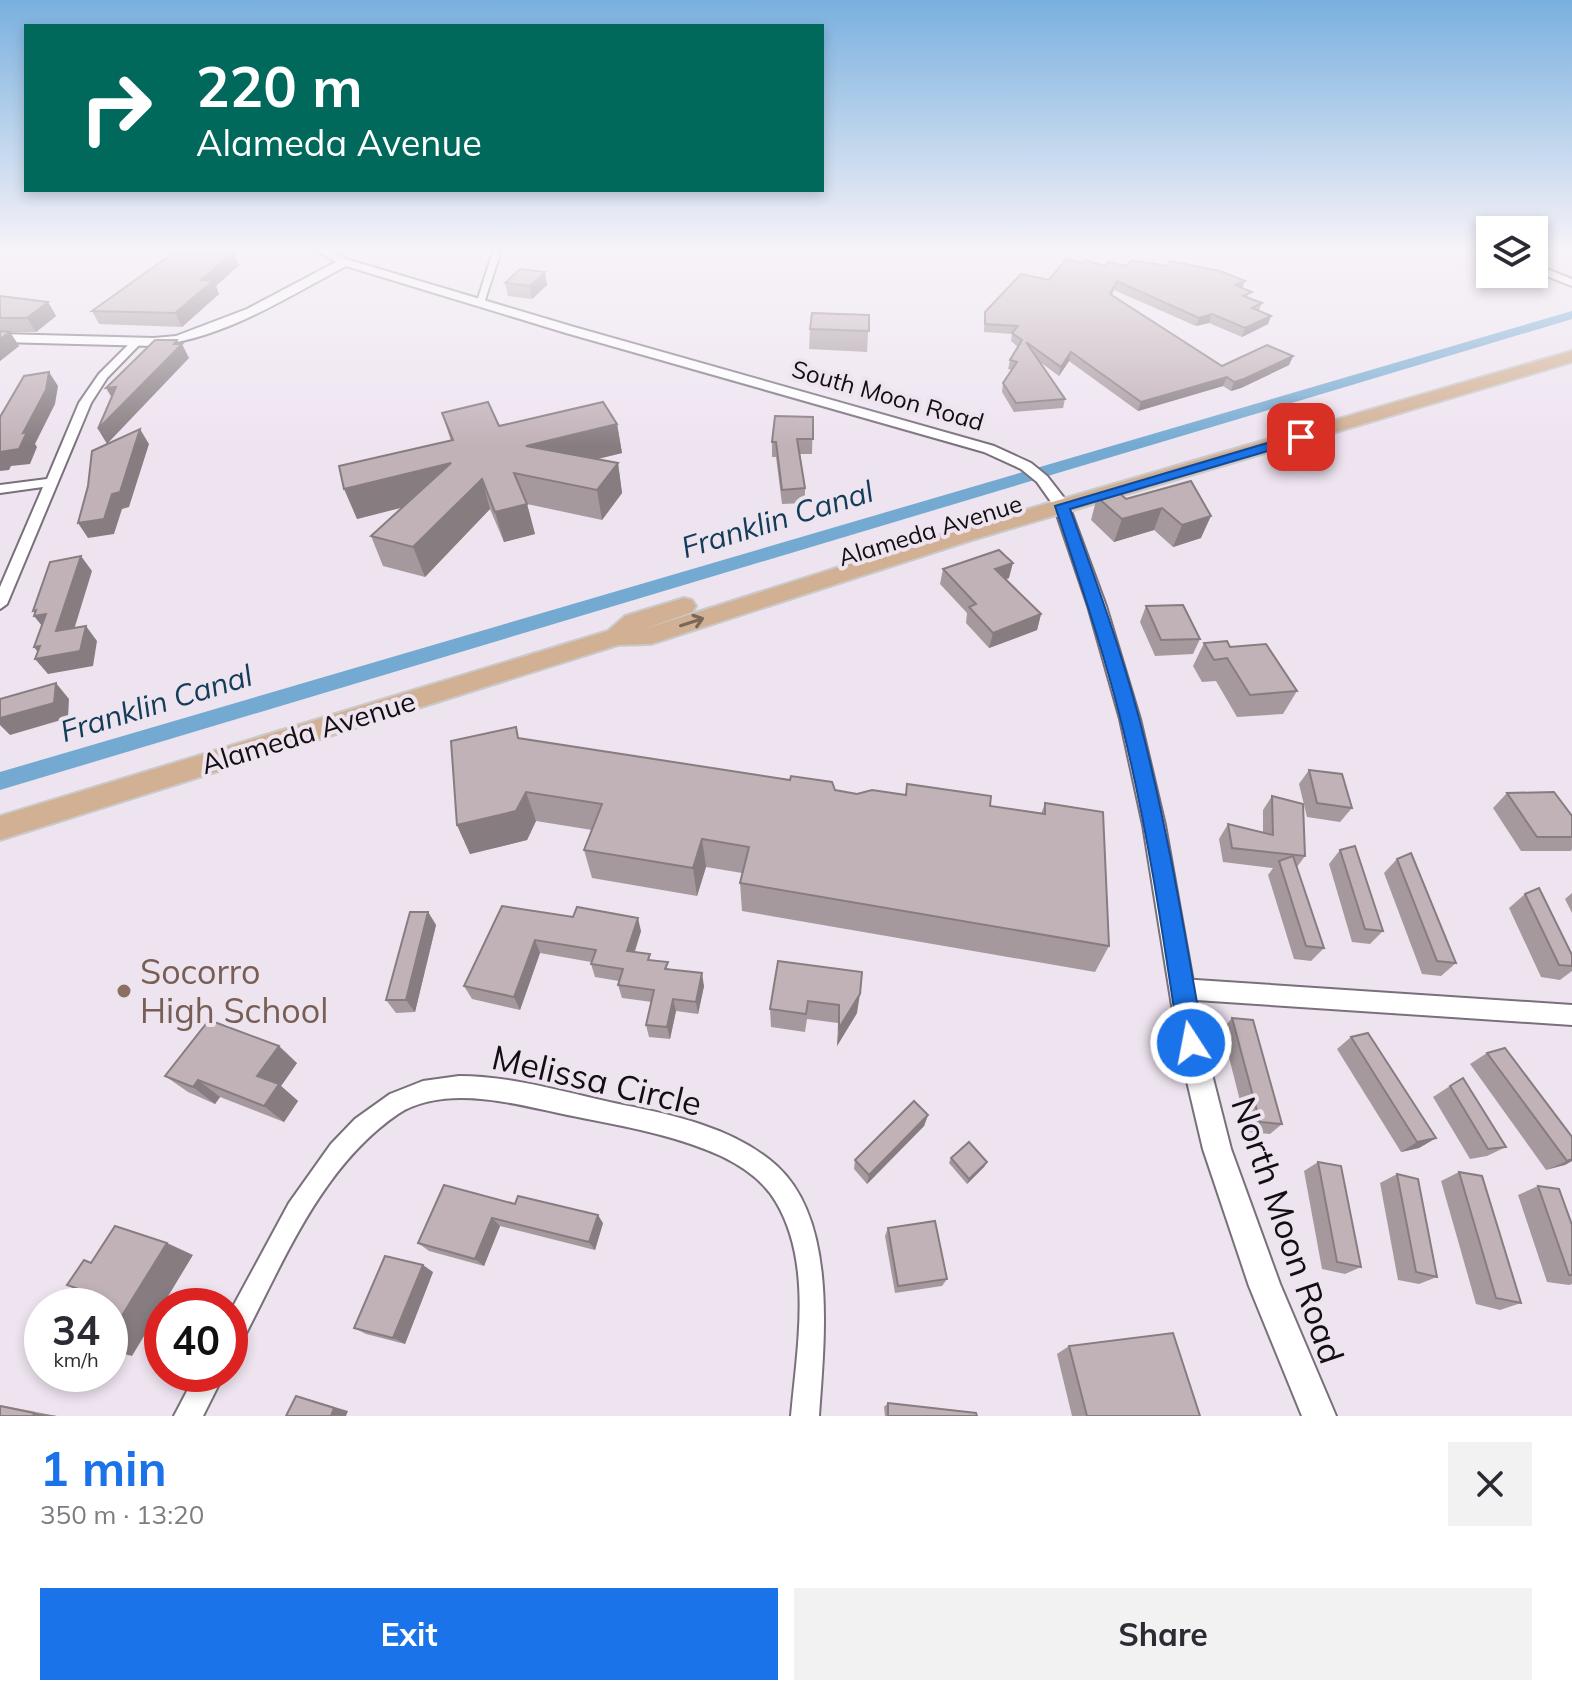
<!DOCTYPE html>
<html lang="en">
<head>
<meta charset="utf-8">
<style>
  body { margin:0; font-family:Mulish,sans-serif; background:#f2f2f3; color:#2b2b33; height:100vh; display:flex; flex-direction:column; font-size:30px; white-space:nowrap }
  * { box-sizing:border-box; margin:0 }
  p { font-size:26px; color:#7c7c81 }
  .icon { flex:none; width:44px; height:44px; fill:none; stroke:currentColor; stroke-width:2; stroke-linecap:round; stroke-linejoin:round }
  .map { position:relative; height:1416px; overflow:hidden }
  .details { display:flex; flex-direction:column; background:#fff; flex:1 }
  .details>* { flex:none }
  .banner { position:absolute; left:24px; top:24px; width:800px; height:168px; border-radius:0px; box-shadow:0 4px 12px #0003; background:#00695c; color:#fff; overflow:hidden }
  .buttons { position:absolute; left:1476px; top:216px; display:grid; gap:16px }
  .buttons a { display:grid; place-items:center; width:72px; height:72px; border-radius:0px; background:#fff; box-shadow:0 4px 12px #0003; font-size:40px }
  .speed { position:absolute; left:24px; top:1288px; display:flex; gap:16px; font-size:40px; font-weight:700; text-align:center }
  .speed>* { display:grid; place-content:center; width:104px; height:104px; border-radius:50%; background:#fff; box-shadow:0 4px 12px #0003; line-height:1 }
  .speed small { font-size:20px; font-weight:400 }
  .speed .limit { border:12px solid #d22; background:#fff; color:#111 }
  .pin { position:absolute; display:grid; place-items:center; width:68px; height:68px; color:#fff; margin:-34px; border-radius:16px; box-shadow:0 4px 12px #0006 }
  .me { position:absolute; width:88px; margin:-44px; rotate:349deg; stroke-linejoin:round; filter:drop-shadow(0 0 6px #0008) }
  .turn { display:flex; align-items:center; gap:28px; height:168px; padding:0 40px; font-size:36px }
  .turn .icon { width:104px; height:104px; stroke-width:2.5 }
  .turn b { display:block; font-size:56px; line-height:68px }
  .round { display:grid; place-items:center; flex:none; width:84px; height:84px; border-radius:0px; background:#f2f2f3 }
  .summary { display:flex; align-items:center; justify-content:space-between; height:136px; padding:0 40px }
  h1 { font-size:48px; font-weight:700; line-height:60px; color:#1a73e8 }
  .action { display:flex; gap:16px; margin-top:auto; padding:16px 40px }
  .action a { flex:1; height:92px; border-radius:0px; background:#1a73e8; color:#fff; font-size:32px; font-weight:700; line-height:92px; text-align:center }
  .action a+a { background:#f2f2f3; color:#2b2b33 }
  .map>svg:first-child { display:block }
  .lines { fill:none; stroke-linecap:round; stroke-linejoin:round }
  .canal { fill:#74aad1; fill-rule:evenodd }
  .minor-casing { stroke:#79707b; stroke-width:4 }
  .tertiary-casing { stroke:#79707b; stroke-width:4 }
  .primary-casing { stroke:#cbcacb; stroke-width:4 }
  .minor { fill:#fff; fill-rule:evenodd }
  .tertiary { fill:#fff; fill-rule:evenodd }
  .primary { fill:#d1b093; fill-rule:evenodd }
  .wall { fill:#a6999e }
  .shaded-wall { fill:#877d81 }
  .building { fill:#c1b2b8; stroke:#877d81; stroke-width:2 }
  .oneway { stroke:#7b6759 }
  .route { fill:#1a73e8; stroke:#114b97; stroke-width:2 }
  .education-dot { fill:#8d6e63; stroke:#eee4f0; stroke-width:3 }
  .labels { text-anchor:middle; dominant-baseline:central; stroke-width:8; stroke-linejoin:round; paint-order:stroke }
  .far-street-label { font-size:24px; fill:#120e12; stroke:#eee4f0 }
  .street-label { font-size:28px; fill:#120e12; stroke:#eee4f0 }
  .water-label { font-size:30px; font-style:italic; fill:#123c58; stroke:#eee4f0 }
  .near-education-label { font-size:34px; fill:#785e54; stroke:#eee4f0; text-anchor:start }
  .near-street-label { font-size:34px; fill:#120e12; stroke:#eee4f0 }
</style>
</head>
<body>
<div class="map">
<svg width="1572" height="1416" viewBox="0 0 1572 1416">
  <rect width="100%" height="100%" fill="#eee4f0"/>
  <g class="lines">
    <path class="canal" d="M1572,311V319L0,790V772Z"/>
    <defs>
      <g id="minor">
        <path d="M494,248H502L484,303L476,305Z"/>
        <path d="M133,340L142,342L107,378L91,403L7,604L0,609V587L43,487L0,493V485L47,479L79,403L99,374Z"/>
        <path d="M1181,979L1572,1005V1025L1181,999L1174,996L1171,989L1174,982Z"/>
        <path d="M459,1076C511,1076 564,1092 614,1103C669,1114 734,1127 777,1166C838,1222 824,1342 819,1416H791C797,1348 813,1264 776,1202C764,1181 742,1166 721,1156C671,1133 615,1125 563,1114C529,1107 496,1098 461,1098C440,1098 416,1102 398,1114C319,1168 282,1266 239,1347L230,1351V1312L289,1203L331,1144L355,1119L390,1094L423,1081Z"/>
        <path d="M196,1374H224L203,1416H174Z"/>
      </g>
      <g id="tertiary">
        <path d="M311,248H324L349,260L574,327L994,446L1031,463L1047,476L1068,503L1106,606L1140,719L1165,825L1204,1043L1231,1149L1280,1284L1336,1416H1302L1249,1286L1203,1149L1178,1043L1143,825L1120,719L1088,606L1054,506L1037,482L1021,469L984,452L566,333L346,266C284,299 225,338 154,346L0,342V334L154,338L176,336L247,309L336,262Z"/>
        <path d="M1534,264L1572,279V286L1534,271Z"/>
      </g>
      <path id="primary" d="M1572,351V362L972,540L651,644L618,645L0,840V816L608,631L625,616L684,598L692,600L696,606L692,612L641,630L956,530Z"/>
    </defs>
    <use href="#minor" class="minor-casing"/>
    <use href="#tertiary" class="tertiary-casing"/>
    <use href="#primary" class="primary-casing"/>
    <use href="#minor" class="minor"/>
    <use href="#tertiary" class="tertiary"/>
    <use href="#primary" class="primary"/>
  </g>
  <g class="wall">
    <path d="M234,252L239,265L216,286L219,294L182,327L99,324L92,311Z"/>
    <path d="M1104,266L1242,288L1249,298L1262,303L1259,310L1271,316L1268,324L1242,337L1209,323L1196,326L1114,290L1112,295L1222,366L1293,356L1289,365L1241,388L1231,391L1223,386L1138,411L1069,361L1059,376L1040,362L1065,399L1063,408L1014,412L1002,392L1003,383L1012,370L1008,369L1010,360L1018,347L1011,341L1012,334L984,332L985,312L1049,280Z"/>
    <path d="M545,272L547,285L532,299L508,296L505,283Z"/>
    <path d="M0,295L1,297L48,302L56,316L36,332H10L19,346L0,361Z"/>
    <path d="M869,315L867,352L809,349L810,329Z"/>
    <path d="M442,413L499,426L617,424L622,453L597,459L618,463L622,493L602,520L527,504L535,534L504,542L490,509L425,577L383,566L371,536L402,507L357,519L451,441Z"/>
    <path d="M813,417L812,454H800L805,488V503L782,504L776,457H772V442Z"/>
    <path d="M1191,481L1201,538L1173,547L1154,530L1114,542L1091,520L1097,497L1126,499Z"/>
    <path d="M943,569L1009,578L1006,579L1041,614L1037,630L989,648L966,623L967,613L940,584Z"/>
    <path d="M1146,606L1200,639L1193,654L1155,656L1140,622Z"/>
    <path d="M1204,643L1230,647L1297,691L1283,714L1237,717L1216,681L1202,682L1193,666Z"/>
    <path d="M520,739L857,794L905,795L1041,814L1045,803L1109,946L1095,972L742,911L740,883L742,873L706,867L697,896L592,878L584,850L592,830L536,821L527,840L470,854L457,825Z"/>
    <path d="M1309,770L1352,808L1340,822L1307,817L1299,784Z"/>
    <path d="M1507,793L1572,816V849L1571,851H1521L1493,808Z"/>
    <path d="M1272,796L1305,856L1297,867L1324,948L1311,961L1294,959L1268,875L1273,868L1223,862L1219,839L1228,824L1263,833V810Z"/>
    <path d="M1340,850L1383,931L1370,944L1352,942L1329,864Z"/>
    <path d="M1397,859L1456,963L1441,976L1422,974L1384,873Z"/>
    <path d="M1572,893V913L1565,899Z"/>
    <path d="M1525,894L1572,955V971L1560,980L1541,977L1509,908Z"/>
    <path d="M502,906L641,931L635,952L704,986L698,1014L676,1011L670,1039L649,1037L646,1025L652,1002L622,998L618,985L619,981L595,977L591,964V962L540,953L520,1010L472,999L464,986Z"/>
    <path d="M428,912L436,925L415,1012L396,1013L386,1000Z"/>
    <path d="M778,961L857,1013L837,1046L838,1023L807,1019L805,1032L771,1027L770,1009Z"/>
    <path d="M1232,1018L1282,1124L1270,1134L1248,1132L1222,1030Z"/>
    <path d="M1351,1037L1436,1138L1419,1148L1401,1152L1337,1049Z"/>
    <path d="M1487,1053L1572,1161L1546,1170L1470,1064Z"/>
    <path d="M297,1063L281,1086L298,1101L284,1122L220,1097L215,1104L188,1092L165,1076Z"/>
    <path d="M1450,1086L1506,1147L1487,1156L1470,1159L1433,1097Z"/>
    <path d="M928,1115L924,1126L867,1184L854,1169L855,1160Z"/>
    <path d="M951,1158L987,1162L984,1167L967,1184L949,1163Z"/>
    <path d="M1318,1162L1361,1267L1345,1274L1322,1269L1304,1171Z"/>
    <path d="M1459,1172L1521,1303L1500,1310L1476,1304L1441,1181Z"/>
    <path d="M1397,1174L1437,1277L1419,1284L1398,1280L1380,1183Z"/>
    <path d="M1538,1186L1572,1225V1284L1569,1285L1547,1282L1518,1195Z"/>
    <path d="M515,1204L603,1223L595,1250L500,1226L484,1266L429,1251L418,1243Z"/>
    <path d="M888,1228L947,1279L942,1286L895,1293L885,1236Z"/>
    <path d="M433,1272L405,1344L366,1334L354,1328Z"/>
    <path d="M1069,1346L1200,1416H1072L1057,1354Z"/>
    <path d="M888,1403L977,1416H885L884,1407Z"/>
    <path d="M0,1405L57,1416H0Z"/>
  </g>
  <g class="shaded-wall">
    <path d="M234,252L239,265L216,286L219,294L182,327L175,313L201,280Z"/>
    <path d="M545,272L547,285L532,299L530,286Z"/>
    <path d="M1245,281L1242,289L1235,285Z"/>
    <path d="M48,302L56,316L36,332L27,318Z"/>
    <path d="M1212,314L1209,323L1196,326L1199,318Z"/>
    <path d="M1271,316L1268,324L1242,337L1245,328Z"/>
    <path d="M10,332L19,346L0,361V339Z"/>
    <path d="M177,340L180,345L182,344L189,358L107,444L98,429Z"/>
    <path d="M1071,352L1069,361L1059,376L1061,367Z"/>
    <path d="M1293,356L1289,365L1241,388L1231,391L1234,382Z"/>
    <path d="M49,372L58,386L55,404L35,444L37,447L30,464L11,466L9,470L0,471V452L23,433Z"/>
    <path d="M1227,377L1223,386L1138,411L1141,402Z"/>
    <path d="M116,387L115,403L106,388Z"/>
    <path d="M617,424L622,453L533,475L526,446Z"/>
    <path d="M140,429L149,444L129,507L122,509L114,534L88,538L78,523L112,494Z"/>
    <path d="M451,463L460,493L357,519L344,489Z"/>
    <path d="M618,463L622,493L602,520L597,490Z"/>
    <path d="M482,479L490,509L425,577L413,547Z"/>
    <path d="M527,504L535,534L504,542L495,512Z"/>
    <path d="M1162,508L1154,530L1114,542L1122,519Z"/>
    <path d="M1211,516L1201,538L1173,547L1182,525Z"/>
    <path d="M81,556L92,571L69,646L46,631L34,616H37L33,611L36,610Z"/>
    <path d="M1013,563L1009,578L992,584L995,569Z"/>
    <path d="M1041,614L1037,630L989,648L993,633Z"/>
    <path d="M86,626L97,641L93,666L48,674L35,659L42,658L34,647Z"/>
    <path d="M56,683L69,699L68,718L10,735L0,725V718Z"/>
    <path d="M526,792L536,821L527,840L470,854L457,825Z"/>
    <path d="M702,839L706,867L697,896L693,868Z"/>
    <path d="M428,912L436,925L415,1012L406,1000Z"/>
    <path d="M638,918L641,931L630,964L627,951Z"/>
    <path d="M535,940L540,953L520,1010L514,997Z"/>
    <path d="M702,973L704,986L698,1014L696,1002Z"/>
    <path d="M860,994L857,1013L837,1046L839,1028Z"/>
    <path d="M673,999L676,1011L670,1039L667,1027Z"/>
    <path d="M279,1046L297,1063L281,1086L298,1101L284,1122L264,1106L257,1076Z"/>
    <path d="M198,1080L220,1097L215,1104L193,1087Z"/>
    <path d="M928,1115L924,1126L867,1184L869,1175Z"/>
    <path d="M1436,1138L1419,1148L1401,1152L1417,1142Z"/>
    <path d="M1572,1159V1161L1565,1165L1546,1170Z"/>
    <path d="M987,1162L984,1167L967,1184L969,1179Z"/>
    <path d="M598,1215L603,1223L595,1250L589,1242Z"/>
    <path d="M492,1218L500,1226L484,1266L475,1259Z"/>
    <path d="M167,1243L193,1255L132,1356L110,1350V1335Z"/>
    <path d="M423,1265L433,1272L405,1344L393,1338Z"/>
    <path d="M296,1396L311,1400L348,1411L346,1416H331Z"/>
    <path d="M34,1413L57,1416H33Z"/>
  </g>
  <g class="building">
    <path d="M180,248H210L234,252L201,280L213,281L175,313L92,311Z"/>
    <path d="M1066,259L1084,263L1086,260L1104,266L1108,262L1127,266L1131,260L1167,266L1170,261L1220,271L1245,281L1235,285L1252,292L1243,296L1262,303L1252,308L1271,316L1245,328L1212,314L1199,318L1117,281L1110,294L1222,366L1267,345L1293,356L1244,379L1234,382L1227,377L1141,402L1071,352L1061,367L1026,342L1065,399L1016,403L1003,383L1017,362L1010,360L1022,340L1012,333L1018,326L985,324V312L1021,274L1049,280Z"/>
    <path d="M520,269L545,272L530,286L505,283Z"/>
    <path d="M0,296L48,302L27,318H0Z"/>
    <path d="M812,313L869,315V331L810,329Z"/>
    <path d="M0,331L10,332L0,339Z"/>
    <path d="M155,340H177L174,344H182L98,429L116,387L106,388Z"/>
    <path d="M49,372L46,390L23,433L27,432L19,449L0,452V417L24,376Z"/>
    <path d="M488,402L499,426L603,402L617,424L526,446L618,463L597,490L514,473L527,504L495,512L482,479L413,547L371,536L451,463L344,489L339,466L453,440L442,413Z"/>
    <path d="M775,416L813,417V439H797L805,488L782,490L776,442H772Z"/>
    <path d="M140,429L120,492L112,494L104,519L78,523L88,486L92,451Z"/>
    <path d="M1191,481L1211,516L1182,525L1162,508L1122,519L1097,497L1117,491L1126,499Z"/>
    <path d="M999,550L1013,563L995,569L1041,614L993,633L969,607L976,604L943,569Z"/>
    <path d="M81,556L56,631L86,626L80,651L35,659L40,646L34,647L46,614L34,616L36,610L33,611L50,562Z"/>
    <path d="M1183,605L1200,639L1161,640L1146,606Z"/>
    <path d="M1227,641L1230,647L1266,644L1297,691L1250,695L1227,658L1214,660L1204,643Z"/>
    <path d="M56,683L54,703L0,718V699Z"/>
    <path d="M516,727L518,738L790,780L791,776L832,782L835,790L857,794L872,790L906,795L907,784L991,796L990,806L1045,814V803L1103,812L1109,946L740,883L749,847L702,839L693,868L584,850L602,804L526,792L516,811L457,825L451,741Z"/>
    <path d="M1309,770L1342,774L1352,808L1317,803Z"/>
    <path d="M1554,792L1572,816V837H1537L1507,793Z"/>
    <path d="M1272,796L1303,804L1305,856L1232,848L1228,824L1273,835Z"/>
    <path d="M1355,846L1383,931L1365,929L1340,850Z"/>
    <path d="M1411,853L1456,963L1437,961L1397,859Z"/>
    <path d="M1293,856L1324,948L1306,946L1279,861Z"/>
    <path d="M1539,888L1572,955V966L1559,965L1525,894Z"/>
    <path d="M502,906L573,917L577,907L638,918L627,951L650,954L648,960L668,962L665,969L702,973L696,1002L673,999L667,1027L646,1025L654,990L618,985L623,969L591,964L596,950L535,940L514,997L464,986Z"/>
    <path d="M410,912H428L406,1000H386Z"/>
    <path d="M778,961L862,972L860,994L839,1028V1005L808,1001L806,1014L770,1009Z"/>
    <path d="M1232,1018L1253,1020L1282,1124L1260,1122Z"/>
    <path d="M209,1020L279,1046L257,1076L279,1084L264,1106L198,1080L193,1087L165,1076Z"/>
    <path d="M1368,1033L1436,1138L1417,1142L1351,1037Z"/>
    <path d="M1505,1048L1572,1137V1159L1567,1161L1487,1053Z"/>
    <path d="M1463,1078L1506,1147L1488,1149L1450,1086Z"/>
    <path d="M914,1101L928,1115L869,1175L855,1160Z"/>
    <path d="M969,1142L987,1162L969,1179L951,1158Z"/>
    <path d="M1318,1162L1341,1166L1361,1267L1337,1262Z"/>
    <path d="M1459,1172L1482,1176L1521,1303L1496,1298Z"/>
    <path d="M1397,1174L1418,1179L1437,1277L1416,1272Z"/>
    <path d="M444,1185L515,1204L518,1196L598,1215L589,1242L492,1218L475,1259L418,1243Z"/>
    <path d="M1538,1186L1559,1189L1572,1225V1275H1569Z"/>
    <path d="M935,1221L947,1279L898,1286L888,1228Z"/>
    <path d="M115,1226L167,1243L110,1335V1306H64L76,1288L67,1285L84,1260L91,1263Z"/>
    <path d="M385,1256L423,1265L393,1338L354,1328Z"/>
    <path d="M1173,1333L1200,1416H1087L1069,1346Z"/>
    <path d="M296,1396L334,1408L331,1416H286Z"/>
    <path d="M888,1403L976,1413L977,1416H888Z"/>
    <path d="M0,1406L34,1413L33,1416H0Z"/>
  </g>
  <defs><path id="oneway-shaft" d="M-6 0H5M1.5-3L5.5 0L1.5 3" fill="none" stroke-width="1.6" stroke-linecap="round" stroke-linejoin="round" transform="scale(2)"/></defs>
  <use class="oneway" href="#oneway-shaft" transform="translate(692 622) rotate(-18)"/>
  <linearGradient id="sky" x2="0" y2="1"><stop stop-color="#79b0df"/><stop offset="0.56" stop-color="#f7f3f8"/><stop offset="1" stop-color="#f7f3f8" stop-opacity="0"/></linearGradient>
  <rect width="1572" height="446" fill="url(#sky)"/>
  <path class="route" d="M1301,433L1307,437L1305,440L1070,509C1095,578 1120,647 1139,718C1167,825 1185,934 1204,1043L1200,1051L1191,1055L1183,1051L1179,1043C1163,934 1147,824 1120,717C1102,646 1078,576 1055,506Z"/>
  <circle class="education-dot" cx="124" cy="991" r="8"/>
  <g class="labels">
    <g class="far-street-label">
      <text transform="translate(888 395) rotate(16)">South Moon Road</text>
      <text transform="translate(930 530) rotate(-17)">Alameda Avenue</text>
    </g>
    <g class="street-label">
      <text transform="translate(308 732) rotate(-17)">Alameda Avenue</text>
    </g>
    <g class="water-label">
      <text transform="translate(777 519) rotate(-17)">Franklin Canal</text>
      <text transform="translate(156 703) rotate(-17)">Franklin Canal</text>
    </g>
    <g class="near-education-label">
      <text x="140" y="971">Socorro<tspan x="140" dy="39">High School</tspan></text>
    </g>
    <g class="near-street-label">
      <text transform="translate(597 1080) rotate(13)">Melissa Circle</text>
      <text transform="translate(1288 1230) rotate(71)">North Moon Road</text>
    </g>
  </g>
</svg>
<div class="buttons">
<a><svg class="icon" aria-label="layers" viewBox="0 0 24 24"><path d="M12 4l9 5-9 5-9-5zM3 14l9 5 9-5"/></svg></a>
</div>
<div class="speed"><div>34<small>km/h</small></div><div class="limit">40</div></div>
<div class="pin" style="left:1301px;top:437px;background:#d93025"><svg class="icon" aria-label="arrive" viewBox="0 0 24 24"><path d="M6 21V4h12l-3 4 3 4H6"/></svg></div>
<svg class="me" style="left:1191px;top:1043px" viewBox="-20 -20 40 40"><circle r="17" fill="#1a73e8" stroke="#fff" stroke-width="3"/><path d="M0-11L8 9 0 5-8 9z" fill="#fff"/></svg>
<div class="banner">
<div class="turn"><svg class="icon" aria-label="right" viewBox="0 0 24 24"><path d="M7 20v-9h11M14 6l5 5-5 5"/></svg><div><b>220 m</b>Alameda Avenue</div></div>
</div>
</div>
<section class="details">
<div class="summary"><div><h1>1 min</h1><p>350 m · 13:20</p></div><a class="round"><svg class="icon" aria-label="close" viewBox="0 0 24 24"><path d="M6 6l12 12M18 6L6 18"/></svg></a></div>
<div class="action"><a>Exit</a><a>Share</a></div>
</section>
</body>
</html>
